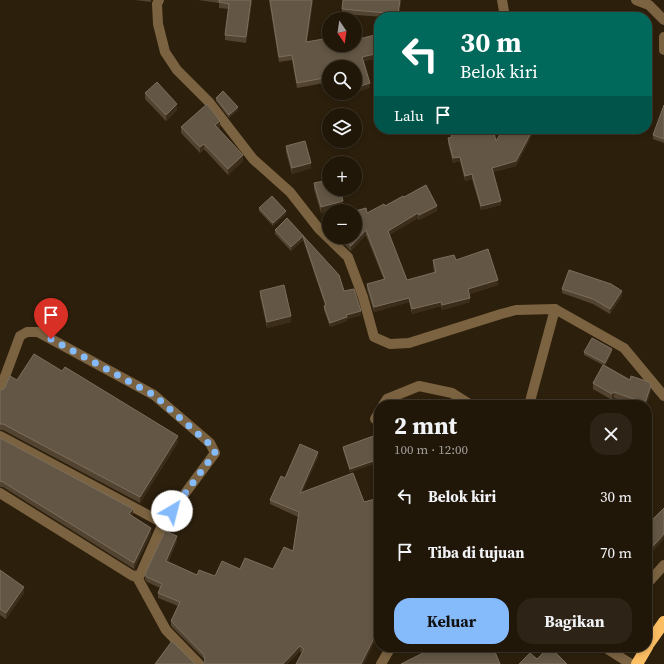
<!DOCTYPE html>
<html lang="id">
<head>
<meta charset="utf-8">
<style>
  body { margin:0; font-family:"Source Serif 4",serif; background:#2d2417; color:#f1f3f6; height:100vh; display:flex; flex-direction:column; font-size:15px; white-space:nowrap }
  * { box-sizing:border-box; margin:0 }
  p { font-size:13px; color:#a29f9c }
  .icon { flex:none; width:22px; height:22px; fill:none; stroke:currentColor; stroke-width:2; stroke-linecap:round; stroke-linejoin:round }
  .map { position:relative; flex:1; overflow:hidden }
  .panel { position:absolute; left:374px; top:400px; width:278px; height:252px; display:flex; flex-direction:column; background:#211709; border-radius:16px; box-shadow:0 2px 6px #0003,0 0 0 1px #3e362a }
  .panel>* { flex:none }
  .top-card { position:absolute; left:374px; top:12px; width:278px; height:122px; border-radius:16px; box-shadow:0 2px 6px #0003,0 0 0 1px #3e362a; background:#00695c; color:#fff; overflow:hidden }
  .needle { width:26px; rotate:167deg }
  .controls { position:absolute; left:322px; top:12px; display:grid; gap:8px }
  .controls a { display:grid; place-items:center; width:40px; height:40px; border-radius:50%; background:#211709; box-shadow:0 2px 6px #0003,0 0 0 1px #3e362a; font-size:20px }
  .pin { position:absolute; display:grid; place-items:center; width:34px; height:34px; color:#fff; margin:-41px -17px; border-radius:50% 50% 50% 0; rotate:-45deg; box-shadow:0 0 4px #0007 }
  .pin .icon { rotate:45deg }
  .me { position:absolute; width:44px; margin:-22px; rotate:37deg; stroke-linejoin:round; filter:drop-shadow(0 0 3px #0008) }
  .turn { display:flex; align-items:center; gap:14px; height:84px; padding:0 20px; font-size:18px }
  .turn .icon { width:52px; height:52px; stroke-width:2.5 }
  .turn b { display:block; font-size:28px; line-height:34px }
  .then { display:flex; align-items:center; height:38px; padding:0 20px; background:#0003; gap:8px; font-size:15px }
  .round { display:grid; place-items:center; flex:none; width:42px; height:42px; border-radius:16px; background:#2d2417 }
  .headline { display:flex; align-items:center; justify-content:space-between; height:68px; padding:0 20px }
  h1 { font-size:24px; font-weight:700; line-height:30px }
  .button { display:flex; gap:8px; margin-top:auto; padding:8px 20px }
  .button a { flex:1; height:46px; border-radius:16px; background:#86bbfb; color:#111; font-size:16px; font-weight:700; line-height:46px; text-align:center }
  .button a+a { background:#2d2417; color:#f1f3f6 }
  ul { padding:0; list-style:none }
  li { display:flex; align-items:center; gap:12px; height:56px; padding:0 20px }
  li div { flex:1 }
  li b { display:block; font-size:15px }
  li em { font-style:normal }
  .map>svg:first-child { display:block }
  .lines { fill:none; stroke-linecap:round; stroke-linejoin:round }
  .minor { stroke:#7b6341; stroke-width:10 }
  .highway { stroke:#fbbe63; stroke-width:12 }
  .wall { fill:#524430 }
  .shaded-wall { fill:#3b2d1a }
  .building { fill:#635644; stroke:#7b6e5d }
  .route { stroke:#86bbfb; stroke-width:7; stroke-dasharray:0 12.6 }
</style>
</head>
<body>
<div class="map">
<svg width="664" height="664" viewBox="0 0 664 664">
  <rect width="100%" height="100%" fill="#2c1f0c"/>
  <g class="lines">
    <g class="minor">
      <path d="M159,0L157,4L158,24L165,52L177,70L209,102L253,159L290,192L319,229L348,257L363,297L374,337L390,344L409,343L501,314L516,310L555,309L624,348L664,396"/>
      <path d="M502,0L505,17"/>
      <path d="M636,0L649,5L664,20"/>
      <path d="M664,37V50"/>
      <path d="M0,390L20,336L27,332H38L154,395L210,443L215,453L163,523L0,436"/>
      <path d="M383,405L387,399L419,386L452,393L471,405"/>
      <path d="M529,405L555,309"/>
      <path d="M375,419L379,412"/>
      <path d="M0,493L133,576L140,575L163,523"/>
      <path d="M137,577L166,630L199,664"/>
      <path d="M647,584L664,565"/>
      <path d="M607,647L609,650L631,664"/>
      <path d="M381,664L391,647"/>
    </g>
    <g class="highway">
      <path d="M647,646L664,622"/>
      <path d="M637,664L647,647"/>
    </g>
  </g>
  <g class="wall">
    <path d="M135,0H151V2Z"/>
    <path d="M198,0H252L246,43L225,40V35L229,9L219,8V3Z"/>
    <path d="M269,0H313L307,41L329,45H355L379,34V58L364,61L370,88L355,67H329V90H325L324,83L297,88L292,60L279,62Z"/>
    <path d="M401,0L399,17H384L342,14V9Z"/>
    <path d="M145,93L177,110L166,121L145,99Z"/>
    <path d="M216,98L238,110L229,118L216,101Z"/>
    <path d="M664,105V143L653,139V135Z"/>
    <path d="M181,127H220L218,129L243,161L228,175L204,149L200,153L181,133Z"/>
    <path d="M448,129H493L496,141L503,129H535L516,166L493,172L501,205L481,210L472,179L465,181L460,161L453,163L448,143V138L451,137Z"/>
    <path d="M286,146L311,168L292,174L286,152Z"/>
    <path d="M314,183L343,207L321,213L314,189Z"/>
    <path d="M404,197L437,211L419,220L418,218L389,235L407,280L434,273L433,265V260H456L498,285L469,294L470,302L442,310L441,306L412,314L409,302L374,312L367,289V284L384,280L366,235L351,251L337,237H355L367,213Z"/>
    <path d="M259,208L286,214L273,226L259,211Z"/>
    <path d="M287,218L339,275L344,291L361,315L347,319V321L330,327L324,310V306L325,305L303,240L291,251L275,234V230Z"/>
    <path d="M562,289L622,296L610,314L593,304L562,293Z"/>
    <path d="M260,291L291,322L267,328L260,296Z"/>
    <path d="M584,352H612L605,365L630,380L651,391L646,405H634L614,398L612,400L593,389V383L603,365L584,355Z"/>
    <path d="M17,380L178,442L140,503L3,430H0V390L4,389Z"/>
    <path d="M379,434V462L350,472L343,450V447Z"/>
    <path d="M0,438L133,514L132,516L151,534L134,569L3,487H0Z"/>
    <path d="M318,457L302,492L364,502L379,498V640L302,653L300,651L287,664H202L204,662V659L171,626V621L178,606L158,598V593L160,588L147,582L145,579V574L177,541L168,562L197,575L215,576L240,569H273L293,551L298,517L270,504V500L285,478Z"/>
    <path d="M0,570L24,593L6,619L0,615Z"/>
  </g>
  <g class="shaded-wall">
    <path d="M251,0H252L246,43V37Z"/>
    <path d="M312,0H313L306,46V42Z"/>
    <path d="M400,0H401L399,17L398,14Z"/>
    <path d="M379,53V58L362,62V57Z"/>
    <path d="M370,83V88L355,93V88Z"/>
    <path d="M177,104V110L166,121V115Z"/>
    <path d="M238,107V110L229,118V115Z"/>
    <path d="M220,121V127L215,131V125Z"/>
    <path d="M533,129H535L516,166L492,172V168Z"/>
    <path d="M204,144V149L200,153V147Z"/>
    <path d="M243,155V161L228,175V169Z"/>
    <path d="M460,157V161L453,163V158Z"/>
    <path d="M311,163V168L292,174V168Z"/>
    <path d="M472,174V179L465,181V176Z"/>
    <path d="M343,201V207L321,213V207Z"/>
    <path d="M501,201V205L481,210V206Z"/>
    <path d="M437,206V211L419,220V215Z"/>
    <path d="M286,211V214L273,226V223Z"/>
    <path d="M418,213V218L388,236V231Z"/>
    <path d="M366,230V235L351,251V246Z"/>
    <path d="M303,236V240L291,251V247Z"/>
    <path d="M498,280V285L468,294V289Z"/>
    <path d="M622,291V296L610,314V309Z"/>
    <path d="M409,298V302L374,312V307Z"/>
    <path d="M470,298V302L442,310V305Z"/>
    <path d="M441,302V306L412,314V309Z"/>
    <path d="M361,311V315L347,319V321L330,327V323L346,315Z"/>
    <path d="M291,316V322L267,328V322Z"/>
    <path d="M612,349V352L605,366V363Z"/>
    <path d="M651,385V391L646,405H645V403Z"/>
    <path d="M614,392V398L612,400V394Z"/>
    <path d="M178,436V442L140,503V497Z"/>
    <path d="M318,452V457L300,498V493Z"/>
    <path d="M379,459V462L350,472V469Z"/>
    <path d="M133,509V514L129,520V514Z"/>
    <path d="M151,528V534L134,569V563Z"/>
    <path d="M664,534V539L647,558V553Z"/>
    <path d="M177,536V541L166,566V561Z"/>
    <path d="M24,587V593L6,619V613Z"/>
    <path d="M379,635V640L375,641L364,664H361L375,636Z"/>
    <path d="M300,646V651L287,664H283Z"/>
  </g>
  <g class="building">
    <path d="M219,0H251L246,37L225,35L229,4L219,2Z"/>
    <path d="M270,0H312L306,42L329,38V45H355V40L379,34V53L362,57L370,83L355,88V67H329V85L325,86L324,78L297,83L292,55L279,57Z"/>
    <path d="M343,0H400L398,14L342,9Z"/>
    <path d="M157,82L177,104L166,115L145,93Z"/>
    <path d="M223,91L238,107L229,115L216,98Z"/>
    <path d="M207,104L220,121L215,125L243,155L228,169L204,144L200,147L181,127Z"/>
    <path d="M664,105V139L653,135Z"/>
    <path d="M450,129H493L496,141L503,129H533L516,161L492,168L501,201L481,206L472,174L465,176L460,157L453,158L448,138L452,137Z"/>
    <path d="M305,141L311,163L292,168L286,146Z"/>
    <path d="M329,180V189H340L343,201L321,207L314,183Z"/>
    <path d="M426,185L437,206L419,215L418,213L388,231L407,280L436,272L433,260L454,255L456,260L488,249L498,280L468,289L470,298L442,305L441,302L412,309L409,298L374,307L367,284L385,279L366,230L351,246L342,237H355V211L366,208L367,213L384,204L385,206L403,196L404,197Z"/>
    <path d="M272,196L286,211L273,223L259,208Z"/>
    <path d="M287,218L339,275L344,291L354,289L361,311L346,315L347,317L330,323L324,306L326,305L303,236L291,247L275,230Z"/>
    <path d="M569,270L611,284L622,291L610,309L593,299L562,289Z"/>
    <path d="M284,285L291,316L267,322L260,291Z"/>
    <path d="M592,338L612,349L605,363L584,352Z"/>
    <path d="M34,354L62,371L65,367L178,436L140,497L3,424H0V390L4,389L10,376L17,380Z"/>
    <path d="M603,365L630,380L631,376L649,382L651,385L645,403L614,392L612,394L593,383Z"/>
    <path d="M379,434V459L350,469L343,447Z"/>
    <path d="M0,438L133,509L129,514L151,528L134,563L3,482L0,481Z"/>
    <path d="M300,444L318,452L300,493L353,473L364,502L379,498V635L375,636L361,664H296L304,649L300,646L283,664H202L205,661L204,655L171,621L180,602L158,593L162,584L147,577L145,574L165,531L177,536L166,561L197,575L199,570L215,576L222,561L240,569L245,558L273,569L284,547L293,551L299,512L270,500L281,476L285,478Z"/>
    <path d="M664,508V534L647,553V525Z"/>
    <path d="M0,570L24,587L6,613L0,609Z"/>
    <path d="M172,641L195,664H155Z"/>
    <path d="M428,647H493L500,664H401L429,650Z"/>
    <path d="M549,647H550L567,664H519L530,653L537,659Z"/>
  </g>
  <g class="lines">
    <path class="route" d="M51,339L154,395L214,448L215,453L172,511"/>
  </g>
</svg>
<div class="controls">
<a><svg class="needle" viewBox="-14 -14 28 28"><path d="M0-13l5 13h-10z" fill="#e53935"/><path d="M0 13l5-13h-10z" fill="#a29f9c"/></svg></a>
<a><svg class="icon" aria-label="search" viewBox="0 0 24 24"><circle cx="10" cy="10" r="6"/><path d="M15 15l6 6"/></svg></a>
<a><svg class="icon" aria-label="layers" viewBox="0 0 24 24"><path d="M12 4l9 5-9 5-9-5zM3 14l9 5 9-5"/></svg></a>
<a>+</a>
<a>−</a>
</div>
<div class="pin" style="left:51px;top:339px;background:#d93025"><svg class="icon" aria-label="arrive" viewBox="0 0 24 24"><path d="M6 21V4h12l-3 4 3 4H6"/></svg></div>
<svg class="me" style="left:172px;top:511px" viewBox="-20 -20 40 40"><circle r="19" fill="#fff"/><path d="M0-13L10 11 0 6-10 11z" fill="#86bbfb"/></svg>
<div class="top-card">
<div class="turn"><svg class="icon" aria-label="left" viewBox="0 0 24 24"><path d="M17 20v-9H6M10 6l-5 5 5 5"/></svg><div><b>30 m</b>Belok kiri</div></div>
<div class="then">Lalu<svg class="icon" aria-label="arrive" viewBox="0 0 24 24"><path d="M6 21V4h12l-3 4 3 4H6"/></svg></div>
</div>
<section class="panel">
<div class="headline"><div><h1>2 mnt</h1><p>100 m · 12:00</p></div><a class="round"><svg class="icon" aria-label="close" viewBox="0 0 24 24"><path d="M6 6l12 12M18 6L6 18"/></svg></a></div>
<ul>
<li><svg class="icon" aria-label="left" viewBox="0 0 24 24"><path d="M17 20v-9H6M10 6l-5 5 5 5"/></svg><div><b>Belok kiri</b></div><em>30 m</em></li>
<li><svg class="icon" aria-label="arrive" viewBox="0 0 24 24"><path d="M6 21V4h12l-3 4 3 4H6"/></svg><div><b>Tiba di tujuan</b></div><em>70 m</em></li>
</ul>
<div class="button"><a>Keluar</a><a>Bagikan</a></div>
</section>
</div>
</body>
</html>
